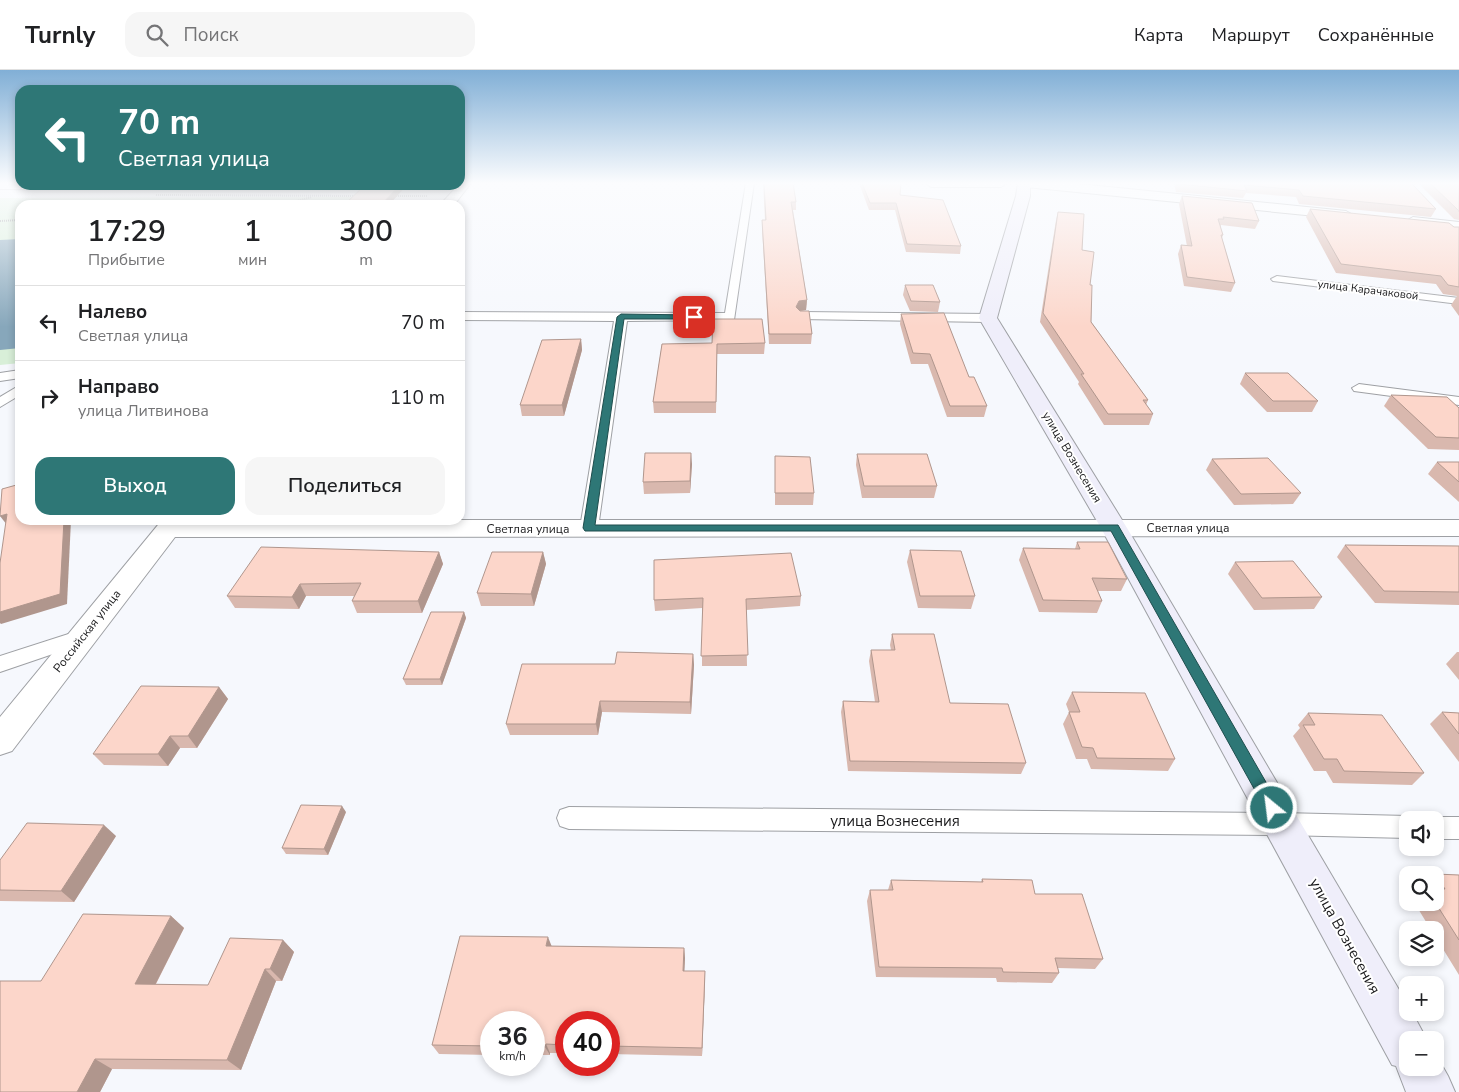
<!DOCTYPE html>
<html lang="ru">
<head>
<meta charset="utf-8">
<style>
  body { margin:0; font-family:"Nunito Sans",sans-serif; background:#f6f6f6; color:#202124; height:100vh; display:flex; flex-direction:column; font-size:19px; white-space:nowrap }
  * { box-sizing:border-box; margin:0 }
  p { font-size:16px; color:#757577 }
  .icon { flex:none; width:28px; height:28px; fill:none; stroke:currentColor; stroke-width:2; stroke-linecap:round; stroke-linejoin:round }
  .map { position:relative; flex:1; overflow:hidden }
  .drawer { position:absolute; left:15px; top:130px; width:450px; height:325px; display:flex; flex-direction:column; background:#fff; border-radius:15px; box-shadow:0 2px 8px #0003 }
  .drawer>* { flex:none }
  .banner { position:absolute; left:15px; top:15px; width:450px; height:105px; border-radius:15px; box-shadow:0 2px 8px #0003; background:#2e7776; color:#fff; overflow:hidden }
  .tools { position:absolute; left:1399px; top:741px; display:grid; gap:10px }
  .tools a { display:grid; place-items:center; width:45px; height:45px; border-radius:10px; background:#fff; box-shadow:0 2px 8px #0003; font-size:25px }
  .speed { position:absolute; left:480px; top:941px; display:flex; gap:10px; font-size:25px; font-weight:700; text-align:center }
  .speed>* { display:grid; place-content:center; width:65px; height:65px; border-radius:50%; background:#fff; box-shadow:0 2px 8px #0003; line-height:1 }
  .speed small { font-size:12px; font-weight:400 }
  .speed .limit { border:8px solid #d22; background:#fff; color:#111 }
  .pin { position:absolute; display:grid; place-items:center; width:42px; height:42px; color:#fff; margin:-21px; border-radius:10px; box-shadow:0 2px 8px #0006 }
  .me { position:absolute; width:55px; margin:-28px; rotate:331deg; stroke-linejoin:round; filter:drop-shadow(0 0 4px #0008) }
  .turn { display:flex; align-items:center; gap:18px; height:105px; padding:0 20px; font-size:22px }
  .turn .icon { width:65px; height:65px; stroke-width:2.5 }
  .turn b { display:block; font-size:35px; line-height:42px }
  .eta { display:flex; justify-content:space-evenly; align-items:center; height:85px; text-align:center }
  .eta b { font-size:30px; font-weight:600; line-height:35px }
  .action { display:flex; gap:10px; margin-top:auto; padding:10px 20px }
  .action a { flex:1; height:58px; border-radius:15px; background:#2e7776; color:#fff; font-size:20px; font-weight:600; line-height:58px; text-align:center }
  .action a+a { background:#f6f6f6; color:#202124 }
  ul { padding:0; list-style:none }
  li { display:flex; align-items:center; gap:15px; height:75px; padding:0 20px; border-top:1px solid #e0e0e0 }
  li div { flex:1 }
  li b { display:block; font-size:19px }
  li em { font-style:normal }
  header { display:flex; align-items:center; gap:30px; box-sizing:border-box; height:70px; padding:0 25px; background:#fff; border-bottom:1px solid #e0e0e0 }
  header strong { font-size:24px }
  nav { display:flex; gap:28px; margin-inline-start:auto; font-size:18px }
  .search { width:350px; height:45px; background:#f6f6f6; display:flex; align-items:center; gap:12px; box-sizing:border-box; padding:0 18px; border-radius:15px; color:#757577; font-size:19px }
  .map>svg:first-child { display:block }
  .green { fill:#d8efd8 }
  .water { fill:#87a7bb }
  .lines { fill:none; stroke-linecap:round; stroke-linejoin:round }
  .lane-casing { stroke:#9ea0a4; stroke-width:2 }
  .street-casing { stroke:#9ea0a4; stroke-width:2 }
  .secondary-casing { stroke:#9ea0a4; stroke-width:2 }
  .path { stroke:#96979b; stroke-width:2; stroke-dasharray:1 1; stroke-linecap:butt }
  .lane { fill:#fff; fill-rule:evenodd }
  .street { fill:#fff; fill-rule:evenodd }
  .secondary { fill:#efeefa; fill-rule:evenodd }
  .wall { fill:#d9b8ae }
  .shaded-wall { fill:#b0968d }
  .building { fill:#fcd6ca; stroke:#b0968d }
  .route { fill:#2e7776; stroke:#1e4d4d }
  .labels { text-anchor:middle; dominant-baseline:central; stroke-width:4; stroke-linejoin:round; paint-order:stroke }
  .far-street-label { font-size:11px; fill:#19191b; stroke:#fff }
  .street-label { font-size:12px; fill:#19191b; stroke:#fff }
  .near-street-label { font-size:15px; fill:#19191b; stroke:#fff }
</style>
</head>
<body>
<header>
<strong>Turnly</strong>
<div class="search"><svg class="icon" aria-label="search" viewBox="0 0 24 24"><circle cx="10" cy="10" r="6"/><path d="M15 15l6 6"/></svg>Поиск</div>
<nav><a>Карта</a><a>Маршрут</a><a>Сохранённые</a></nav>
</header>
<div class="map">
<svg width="1459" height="1022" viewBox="0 0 1459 1022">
  <rect width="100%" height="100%" fill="#f6f8fd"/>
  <path class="green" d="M355,127L346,135H20V293L0,295V128Z"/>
  <path class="water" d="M20,169V278L0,280V170Z"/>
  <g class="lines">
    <defs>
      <g id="lane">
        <path d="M746,113H754L734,250L627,251L598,458L595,462L589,464L583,462L580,458L614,251L460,250V242L725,243Z"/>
        <path d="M1277,206L1459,228V234L1273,211L1271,209Z"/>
        <path d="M803,242L988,244L994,248L988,252L799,249L797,246L799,243Z"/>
        <path d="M20,300V308L0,311V303Z"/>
        <path d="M1359,314L1459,327V335L1354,321L1352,318Z"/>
        <path d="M20,315V325L0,337V327Z"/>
        <path d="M84,559L91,561L94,566L91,571L0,602V586Z"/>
        <path d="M569,737L1282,743L1408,746L1417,750H1408V768L1282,765L569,759L560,756L557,748L560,740Z"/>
        <path d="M1435,747H1459V769H1435V750H1426Z"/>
      </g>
      <g id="street">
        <path d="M0,113H20V115H144L138,119H0Z"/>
        <path d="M460,113H471L454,135H440Z"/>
        <path d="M925,113H1007L1001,117H931Z"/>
        <path d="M1020,113H1069L1346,141L1353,145L1346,149L1026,117Z"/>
        <path d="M1413,147L1459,152V160L1408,154L1406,151Z"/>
        <path d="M162,450H1459V466L175,467L12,681L0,685V647Z"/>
      </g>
      <path id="secondary" d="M1018,113H1030V126L997,248L1127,458L1408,935V942H1412L1427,970H1408V998H1435V983L1448,1006L1455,1022H1406L1396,996L1392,995L1101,458L979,248L1016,126Z"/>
    </defs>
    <use href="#lane" class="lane-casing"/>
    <use href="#street" class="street-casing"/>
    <use href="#secondary" class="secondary-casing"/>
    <g class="path">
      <path d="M156,125L357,126"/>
      <path d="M396,126H427"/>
      <path d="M281,135L312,127"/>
      <path d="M0,151L20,150"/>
    </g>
    <use href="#lane" class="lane"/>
    <use href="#street" class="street"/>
    <use href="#secondary" class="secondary"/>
  </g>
  <g class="wall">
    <path d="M763,113H793L796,132V140H793L807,230L806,240L801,241L812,264L811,274H769L762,158V150H765Z"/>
    <path d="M859,113H901L900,125L961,176L960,184L906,182L895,140H869Z"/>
    <path d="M1174,113H1411L1436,139L1431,147L1299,134L1296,127L1246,123L1243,128L1176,122Z"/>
    <path d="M1418,113H1459V150L1454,149Z"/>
    <path d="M1182,126L1259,151L1255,159L1221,155L1220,157L1223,165L1222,168L1235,213L1231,222L1184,216L1178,184L1181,175L1187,176L1179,134Z"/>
    <path d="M1310,139L1454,157H1459V246L1451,235L1457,226L1443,224L1436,214L1336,203L1306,147Z"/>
    <path d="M1058,142L1082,180L1090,215L1091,252L1148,330L1146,335L1153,344L1149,355H1104L1078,314L1079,312L1040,252L1056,150Z"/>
    <path d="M905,215L940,232L938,242L910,241L903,225Z"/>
    <path d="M901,244L969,307L987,336L984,347H947L928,294H911L900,254Z"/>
    <path d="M581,269L582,280L564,346H522L520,335Z"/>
    <path d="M765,273L764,284H717L716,343H654L653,332L662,274Z"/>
    <path d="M1245,303L1318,331L1312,342H1267L1240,314Z"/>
    <path d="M1391,325L1459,338V380L1428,379L1384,336Z"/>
    <path d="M857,384L937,416L934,428H862L856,395Z"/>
    <path d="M775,386L814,423L813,435H775Z"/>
    <path d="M1212,389L1301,423L1293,434L1234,435L1206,400Z"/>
    <path d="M1437,392H1459V432L1428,404Z"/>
    <path d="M692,394L690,423L644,424L643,412Z"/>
    <path d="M1077,472L1127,509L1121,521H1098L1102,531L1097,543L1039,542L1019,490L1023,478L1075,479Z"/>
    <path d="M1345,475L1459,476V535L1375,533L1337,487Z"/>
    <path d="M910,480L975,526L971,539L918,538L907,492Z"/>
    <path d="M439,482L443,494L422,543H357L352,531L354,526H306L299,539L235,538L227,526Z"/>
    <path d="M543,482L546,494L534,536H481L477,523Z"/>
    <path d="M654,490L801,526L800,536L746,540L747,596H702V538L655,541L654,530Z"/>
    <path d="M1235,492L1322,527L1314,539L1254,540L1228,504Z"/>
    <path d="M464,542L466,548L442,615H406L403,609Z"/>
    <path d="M892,564L950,633L1026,693L1021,704L848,701L841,642L843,631L875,632L869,591L871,580H891L890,575Z"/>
    <path d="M1457,582H1459V610L1446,594Z"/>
    <path d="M693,584L694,595L691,644L602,642L598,665H510L506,654L615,594Z"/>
    <path d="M219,617L228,629L197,678H180L168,696L104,695L93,684Z"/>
    <path d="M1072,622L1175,689L1168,701L1091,699L1087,689H1076L1063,654L1069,642L1066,634Z"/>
    <path d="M1442,642L1459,643V692L1430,654Z"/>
    <path d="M1308,643L1424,703L1412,715L1333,713L1326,701H1314L1293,666L1300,658L1298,655Z"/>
    <path d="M346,742L328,785L286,784L282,778Z"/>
    <path d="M116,766L74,832L0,831V790Z"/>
    <path d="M1435,804L1459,805V905L1435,866V860H1431L1414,832H1435V805H1434Z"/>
    <path d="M982,809L1035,824L1103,889L1095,899L1058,898L1059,903L1052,913L997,912L996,908L876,907L867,831L870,820H888L891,810L981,812Z"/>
    <path d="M171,846L184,858L156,914L208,915L283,870L294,882L282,911H276L241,1000L112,999L100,1022H0L41,911Z"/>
    <path d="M551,876L684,878L685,888L684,901H705V911L702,986L609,984V952H566V983H550V985H534V952H491V985L439,984L432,975Z"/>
  </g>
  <g class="shaded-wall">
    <path d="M400,115H407L389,135H381Z"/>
    <path d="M807,230L806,240L799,241L796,237L799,231Z"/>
    <path d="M581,269L582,280L564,346L562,335Z"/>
    <path d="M691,383L692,394L690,423V411Z"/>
    <path d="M7,444V455L0,446Z"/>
    <path d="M64,450H71L67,534L1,554L0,553V542Z"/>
    <path d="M439,482L443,494L422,543L418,531Z"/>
    <path d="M543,482L546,494L534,536L531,524Z"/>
    <path d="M300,514L306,526L299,539L292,527Z"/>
    <path d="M464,542L466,548L442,615L440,609Z"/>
    <path d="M693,584L694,595L691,644L690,632Z"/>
    <path d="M219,617L228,629L197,678L188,666Z"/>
    <path d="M600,631L602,642L598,665L596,654Z"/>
    <path d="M170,666L180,678L168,696L158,684Z"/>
    <path d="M342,736L346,742L328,785L324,779Z"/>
    <path d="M104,755L116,766L74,832L61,821Z"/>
    <path d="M171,846L184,858L150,925L135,914Z"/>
    <path d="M548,867L552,877L546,876Z"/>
    <path d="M283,870L294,882L282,911L270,899Z"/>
    <path d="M684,878L685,888L684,911L683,901Z"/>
    <path d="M265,899L276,911L241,1000L227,990Z"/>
    <path d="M705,901V911L702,986V978Z"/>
    <path d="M546,974L550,983V985L545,977Z"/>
    <path d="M95,989L112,999L100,1022H77Z"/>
  </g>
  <g class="building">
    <path d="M764,113H793L796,132H791L807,230L799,231L796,237L800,241H809L812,264H769L762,150H766Z"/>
    <path d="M862,113H901L900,125L943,130L961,176L907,174L896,133H870Z"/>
    <path d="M1179,113H1411L1436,139L1303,126L1299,120L1244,115L1247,121L1179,114Z"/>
    <path d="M1430,113H1459V142V141Z"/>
    <path d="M365,115H400L381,135H344Z"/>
    <path d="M1182,126L1252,133L1259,151L1223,147L1224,149H1218L1223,165H1221L1235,213L1187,207L1181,175L1192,176Z"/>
    <path d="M1310,139L1449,153L1454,157H1459V217L1448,215L1441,206L1341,194Z"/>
    <path d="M1058,142L1084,144L1082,180L1094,182L1090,215H1092L1091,252L1148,330H1143L1153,344H1108L1081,304H1084L1043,243Z"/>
    <path d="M905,215H933L940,232L911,231Z"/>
    <path d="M944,243L969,307H974L987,336H950L930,284L913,283L901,244Z"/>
    <path d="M713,249H762L765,273L717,274L716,332H653L662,274L712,273Z"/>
    <path d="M581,269L562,335H520L542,270Z"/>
    <path d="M1245,303H1288L1318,331H1273Z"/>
    <path d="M1391,325L1447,327L1459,338V368L1436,367Z"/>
    <path d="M645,383H691L690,411L643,412Z"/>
    <path d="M857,384H927L937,416H864Z"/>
    <path d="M775,386L810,387L814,423H775Z"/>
    <path d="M1268,388L1301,423L1241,424L1212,389Z"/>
    <path d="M1437,392H1459V412Z"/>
    <path d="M20,414V450H64L60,524L0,542V493L7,444L0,446L2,419Z"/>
    <path d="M1077,472H1108L1127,509L1092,508L1102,531L1043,530L1023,478L1080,479Z"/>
    <path d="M1345,475L1459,476V522L1384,521Z"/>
    <path d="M261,477L439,482L418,531H352L361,513L300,514L292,527L227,526Z"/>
    <path d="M910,480L961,481L975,526H920Z"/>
    <path d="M492,482H543L531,524L477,523Z"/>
    <path d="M791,483L801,526L746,529L748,585L701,586L703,528L654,530V490Z"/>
    <path d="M1293,491L1322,527L1262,528L1235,492Z"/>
    <path d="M431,542H464L440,609H403Z"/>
    <path d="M892,564H934L950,633L1008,634L1026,693L850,691L843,631L879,632L871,580H895Z"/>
    <path d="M617,582L693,584L690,632L600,631L596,654H506L522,594H615Z"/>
    <path d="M141,616L219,617L188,666H170L158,684H93Z"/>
    <path d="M1072,622L1145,623L1175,689L1097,688L1093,678L1082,677L1069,642H1080Z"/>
    <path d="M1442,642L1459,643V664Z"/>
    <path d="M1308,643L1382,645L1424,703L1344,701L1337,689H1324L1303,655H1315Z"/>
    <path d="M301,735L342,736L324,779L282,778Z"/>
    <path d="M27,753L104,755L61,821L0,820V790Z"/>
    <path d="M1435,804L1459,805V870L1435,832V819H1445Z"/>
    <path d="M982,809L1032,810L1035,824H1082L1103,889L1055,888L1059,903L1003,902L1002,898L879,897L870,820H893L891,810L983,812Z"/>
    <path d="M83,844L171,846L135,914L208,915L230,868L283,870L270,899H265L227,990L95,989L77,1022H0V911H41Z"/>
    <path d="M460,866L548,867L546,876L684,878L683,901H705L702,978L609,976V952H566V975L546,974L545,977L534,976V952H491V976L432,975Z"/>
  </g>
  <linearGradient id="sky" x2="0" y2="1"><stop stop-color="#81afd6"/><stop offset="0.44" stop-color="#fbfcfe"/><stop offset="1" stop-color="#fbfcfe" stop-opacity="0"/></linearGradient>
  <rect width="1459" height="257" fill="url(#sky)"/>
  <path class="route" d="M621,244L694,245L697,247L694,249H624L595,455H1118L1278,733L1280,738L1278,742L1272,744L1267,742L1111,461H585L583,458L617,247Z"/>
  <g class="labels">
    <g class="far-street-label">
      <text transform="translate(1368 220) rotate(7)">улица Карачаковой</text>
    </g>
    <g class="street-label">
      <text transform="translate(1072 387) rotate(59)">улица Вознесения</text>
      <text x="1188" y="458">Светлая улица</text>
      <text x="528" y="459">Светлая улица</text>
      <text transform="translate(87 561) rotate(-52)">Российская улица</text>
    </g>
    <g class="near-street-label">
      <text x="895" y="751">улица Вознесения</text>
      <text transform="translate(1345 866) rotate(61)">улица Вознесения</text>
    </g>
  </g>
</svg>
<div class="tools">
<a><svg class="icon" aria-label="sound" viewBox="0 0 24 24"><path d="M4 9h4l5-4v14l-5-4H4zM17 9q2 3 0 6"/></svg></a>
<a><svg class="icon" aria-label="search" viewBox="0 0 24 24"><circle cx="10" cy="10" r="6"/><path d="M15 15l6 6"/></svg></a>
<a><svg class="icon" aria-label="layers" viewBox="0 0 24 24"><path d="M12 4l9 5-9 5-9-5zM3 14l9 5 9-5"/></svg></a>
<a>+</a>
<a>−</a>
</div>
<div class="speed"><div>36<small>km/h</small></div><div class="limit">40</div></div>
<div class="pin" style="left:694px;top:247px;background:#d93025"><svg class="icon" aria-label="arrive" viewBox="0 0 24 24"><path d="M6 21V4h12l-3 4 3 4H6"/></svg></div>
<svg class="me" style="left:1272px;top:738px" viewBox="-20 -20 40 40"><circle r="17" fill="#2e7776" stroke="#fff" stroke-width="3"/><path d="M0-11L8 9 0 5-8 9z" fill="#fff"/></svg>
<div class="banner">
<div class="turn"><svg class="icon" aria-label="left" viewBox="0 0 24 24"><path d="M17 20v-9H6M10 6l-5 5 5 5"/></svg><div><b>70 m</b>Светлая улица</div></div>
</div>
<section class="drawer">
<div class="eta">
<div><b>17:29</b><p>Прибытие</p></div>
<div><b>1</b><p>мин</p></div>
<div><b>300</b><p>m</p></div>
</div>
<ul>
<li><svg class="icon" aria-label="left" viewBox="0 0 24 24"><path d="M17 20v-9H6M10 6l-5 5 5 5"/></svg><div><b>Налево</b><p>Светлая улица</p></div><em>70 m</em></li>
<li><svg class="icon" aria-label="right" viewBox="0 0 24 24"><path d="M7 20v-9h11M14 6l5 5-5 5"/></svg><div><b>Направо</b><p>улица Литвинова</p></div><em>110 m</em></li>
</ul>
<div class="action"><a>Выход</a><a>Поделиться</a></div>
</section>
</div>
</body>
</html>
